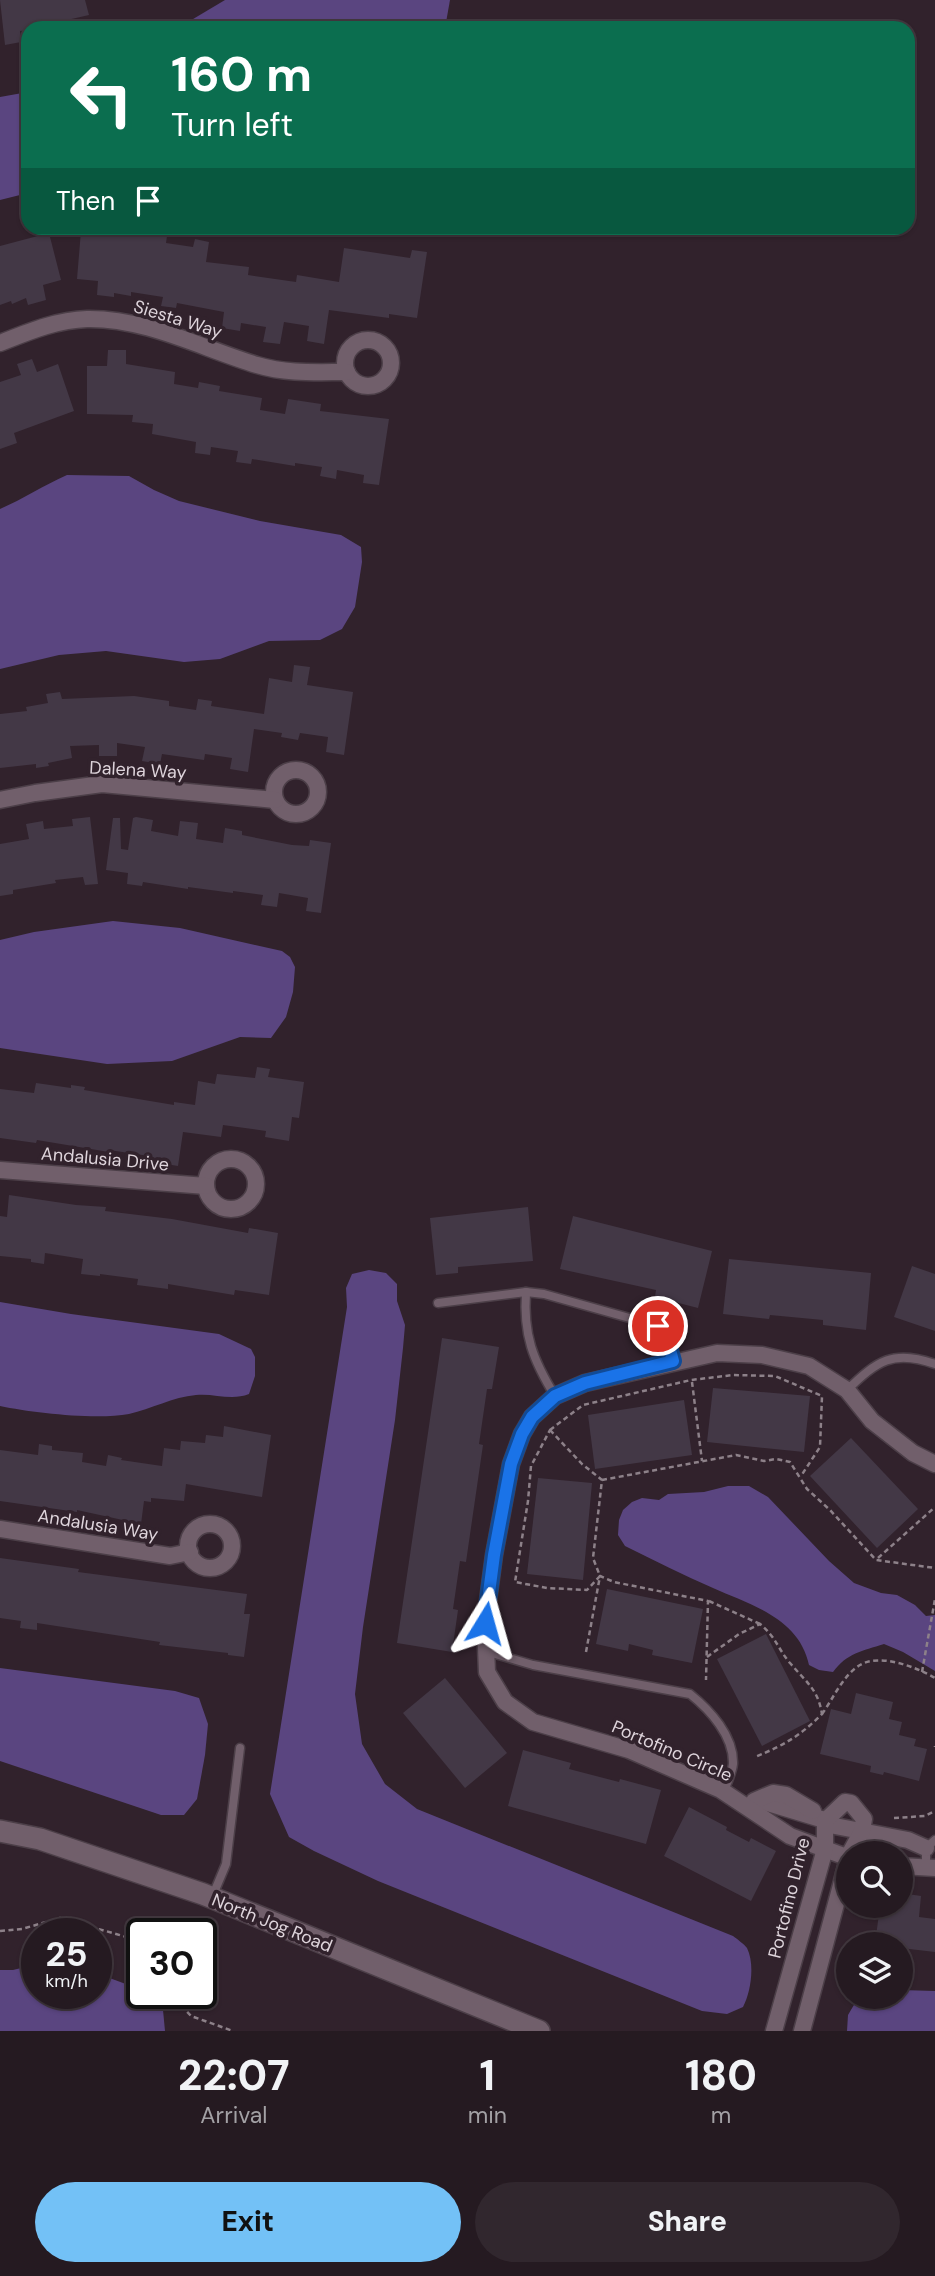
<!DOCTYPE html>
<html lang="en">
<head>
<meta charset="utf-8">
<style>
  body { margin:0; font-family:"DM Sans",sans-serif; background:#31272e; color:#f1f3f6; height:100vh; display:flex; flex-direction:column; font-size:26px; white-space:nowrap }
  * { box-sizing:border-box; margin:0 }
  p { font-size:23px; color:#a3a1a5 }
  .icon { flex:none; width:38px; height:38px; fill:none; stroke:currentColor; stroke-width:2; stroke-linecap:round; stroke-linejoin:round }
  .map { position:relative; height:2031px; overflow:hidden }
  .panel { display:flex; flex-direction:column; background:#251a21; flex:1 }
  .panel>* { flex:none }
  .top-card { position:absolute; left:21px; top:21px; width:894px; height:214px; border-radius:21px; box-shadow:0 2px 5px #0004,0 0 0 2px #42383f; background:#0b6e4f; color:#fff; overflow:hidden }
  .buttons { position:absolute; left:836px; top:1841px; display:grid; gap:14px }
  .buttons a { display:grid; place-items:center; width:77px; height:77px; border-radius:50%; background:#251a21; box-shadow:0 2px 5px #0004,0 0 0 2px #42383f; font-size:35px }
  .speed { position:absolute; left:21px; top:1918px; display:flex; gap:14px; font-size:35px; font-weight:700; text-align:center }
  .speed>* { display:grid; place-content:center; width:91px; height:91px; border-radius:50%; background:#251a21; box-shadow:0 2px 5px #0004,0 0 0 2px #42383f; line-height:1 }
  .speed small { font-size:18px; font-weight:400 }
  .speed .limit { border:4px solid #111; border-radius:10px; background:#fff; color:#111 }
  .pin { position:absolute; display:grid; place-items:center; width:60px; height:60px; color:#fff; margin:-30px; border:4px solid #fff; border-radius:50%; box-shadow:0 2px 7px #0007 }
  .me { position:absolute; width:77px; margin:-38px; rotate:8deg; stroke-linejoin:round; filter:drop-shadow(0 0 5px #0008) }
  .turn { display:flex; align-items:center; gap:24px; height:147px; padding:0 35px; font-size:32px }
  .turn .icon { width:91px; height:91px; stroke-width:2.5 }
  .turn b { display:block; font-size:49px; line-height:60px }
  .then { display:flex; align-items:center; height:66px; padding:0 35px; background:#0003; gap:14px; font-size:26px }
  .eta { display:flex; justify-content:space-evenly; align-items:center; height:119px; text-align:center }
  .eta b { font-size:42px; font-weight:800; line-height:49px }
  .action { display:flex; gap:14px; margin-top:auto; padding:14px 35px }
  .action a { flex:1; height:80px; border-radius:42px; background:#73c1f6; color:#111; font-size:28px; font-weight:800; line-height:80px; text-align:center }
  .action a+a { background:#31272e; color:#f1f3f6 }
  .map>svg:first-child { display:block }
  .water { fill:#5a4580 }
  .building { fill:#433846 }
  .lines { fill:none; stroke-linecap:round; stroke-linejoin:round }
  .lane-casing { stroke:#4c3f48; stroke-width:11 }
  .street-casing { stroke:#4c3f48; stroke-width:19 }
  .secondary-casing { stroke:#4c3f48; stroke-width:24 }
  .path { stroke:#8d8189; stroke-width:2.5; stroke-dasharray:5 3.5; stroke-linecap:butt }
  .lane { stroke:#715f6b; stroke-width:8 }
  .street { stroke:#715f6b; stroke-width:16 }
  .secondary { stroke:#715f6b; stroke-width:21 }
  .route-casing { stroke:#114b97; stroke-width:18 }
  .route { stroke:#1a73e8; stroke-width:12 }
  .labels { text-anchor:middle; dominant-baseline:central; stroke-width:7; stroke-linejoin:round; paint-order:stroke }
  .street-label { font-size:18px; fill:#ded4db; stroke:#31222c }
</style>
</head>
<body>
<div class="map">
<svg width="935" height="2031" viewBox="0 0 935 2031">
  <rect width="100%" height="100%" fill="#31222c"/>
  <g class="water">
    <path d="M225,0H450L445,28H178Z"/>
    <path d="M28,92V193L0,200V97Z"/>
    <path d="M67,475L129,476L154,490L179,501L260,521L341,535L361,547L362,562L355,607L342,629L320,640L269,641L220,659L184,662L106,651L59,655L0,669V509C23,499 44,485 67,475Z"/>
    <path d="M113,921L180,928L282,951L290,957L295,967L293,992L286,1017L271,1038L240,1037L172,1061L107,1064L0,1048V940L34,932Z"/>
    <path d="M369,1270L386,1273L397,1284V1301L405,1325L403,1348L395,1420L363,1627L355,1694L362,1744L385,1784L417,1809L733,1936C737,1939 744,1944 747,1948C755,1964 751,1992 743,2007L727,2014L702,2011L378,1881L314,1851L289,1837L270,1794L347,1307L346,1288L352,1274Z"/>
    <path d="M0,1302L71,1314L219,1334L251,1349L255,1357V1376L249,1394C231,1401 214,1393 196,1395C173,1397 151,1409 129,1414C96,1420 33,1413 0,1406Z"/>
    <path d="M728,1486H749L768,1497L829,1561L854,1583L881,1593L897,1595L915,1605L926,1616L935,1615V1671L903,1652L884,1644C862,1651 847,1653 833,1672L819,1670L809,1665C799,1618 751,1605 713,1588C683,1575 654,1560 625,1546L618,1535L619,1520L623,1510L632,1502L642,1498L659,1500L668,1494L704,1492Z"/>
    <path d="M0,1668L175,1691L199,1698L208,1724L205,1755L197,1799L184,1815H161L0,1761Z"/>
    <path d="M37,1964V1993H96V1973L142,1990V1993L151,1995L163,2010L165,2031H0V1970H13Z"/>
    <path d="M901,1990L935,1991V2031H847L848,2015L858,1998L901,1997Z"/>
  </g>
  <g class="building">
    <path d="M0,0H85L89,15L41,26V28H28V30L20,31L21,42L5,45Z"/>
    <path d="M153,228L168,229L166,243L193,247L195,239L209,242L206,262L249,267L248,275L296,282L297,275L339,282L344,248L410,258L412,250L427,252L417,318L389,314V318L329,310L324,344L307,341L309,326L284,322L280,344L263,342L266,327L241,323L240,331L222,328L224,312L177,303L176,308L161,306L163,297L131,292V296L114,293V297L97,295L98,281L77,279L81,231L128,235L129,232L151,235Z"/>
    <path d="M49,233L61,280L43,285L46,300L28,305L26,298L12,304L11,301L0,305V246Z"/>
    <path d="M108,350H126V364L175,372L174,384L198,388L199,382L220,386L219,391L262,398L260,410L285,414L288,399L321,404L320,411L389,419L379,485L363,483L364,475L337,470L336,479L320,476L322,467L295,463V466L252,459L251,464L236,462L238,451L211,447L210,455L195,453L196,442L152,434L153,424L132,422L133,415L87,414V366H107Z"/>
    <path d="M32,359L37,372L58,364L74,411L14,433L17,443L0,449V382L21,375L17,364Z"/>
    <path d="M294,665L310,667L307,685L353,692L344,755L326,752L328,737L300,733L298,740L281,737L282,733L254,729L248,772L230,769L232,758L205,754L204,760L162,754L160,764L142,761L145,747L117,743V756H99V745L70,746L72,758L48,763L49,766L36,768V764L0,768V714L27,711L26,707L48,703L46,694L60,692L62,699L134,696L169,701V706L196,710L198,699L212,701L211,706L264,714L269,678L292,682Z"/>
    <path d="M90,817L98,884L85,885L83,877L55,880L56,883L13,890V894L0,896V844L29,839L26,824L43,821L44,829L73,826L72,819Z"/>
    <path d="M136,817L153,820L151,831L178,836L180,821L198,823L196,839L223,843L225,828L242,831V835L292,845L309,846L310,840L331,843L321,913L306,911L308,898L279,893L277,907L261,905L263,895L233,891V893L188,887V889L143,882L142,886L127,884L128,873L106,870L113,818H120L121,849L128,850L133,818Z"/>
    <path d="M257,1067L270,1069L268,1077L304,1082L299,1118L292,1117L289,1141L265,1137L266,1131L223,1125L221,1137L183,1132L178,1166L148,1161L149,1156L109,1150V1152L37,1140L36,1143L0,1138V1089L34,1093L36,1083L71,1088V1085L85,1087L84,1090L174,1105V1102L195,1105L198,1081L215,1084L217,1074L255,1078Z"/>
    <path d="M9,1195L76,1205L106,1207L105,1211L172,1219L248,1233L249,1228L278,1233L269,1295L235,1290L234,1295L168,1284V1289L137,1285L138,1279L100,1274V1276L81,1274L83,1259L45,1253L44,1264L31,1262V1259L0,1256V1216L7,1217Z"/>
    <path d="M528,1207L533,1261L458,1267V1273L436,1275L430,1218Z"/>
    <path d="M573,1216L712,1251L698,1308L655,1297L656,1290L560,1269Z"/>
    <path d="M729,1259L871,1273L866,1330L823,1325V1320L770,1315L769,1319L723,1314Z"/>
    <path d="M912,1266L935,1274V1331L894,1317Z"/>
    <path d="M442,1338L499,1347L492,1389H487L479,1444L483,1445L466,1562L460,1561L453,1609L458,1610L452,1652L397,1643Z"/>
    <path d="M713,1388L810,1396L804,1452L707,1442Z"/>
    <path d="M684,1400L692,1455L595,1469L588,1415Z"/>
    <path d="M224,1426L271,1435L262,1497L186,1484L184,1501L151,1498V1502L144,1501L141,1524L77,1510V1512L0,1501V1450L38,1455L39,1444L52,1446V1450L83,1453L82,1462L106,1466L108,1455L122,1458L121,1460L162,1466L164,1448L180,1450L181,1441L205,1443L206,1435L223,1437Z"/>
    <path d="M851,1438L918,1509L877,1548L810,1476Z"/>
    <path d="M538,1478L592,1483L583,1580L527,1574Z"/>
    <path d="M0,1558L79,1569L78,1572L247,1594L244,1614H250L244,1657L228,1655V1653L159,1645L160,1642L37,1623V1630L20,1628L21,1621L0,1618Z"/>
    <path d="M607,1589L703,1609L692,1663L652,1655L653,1650L629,1644L628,1651L596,1644Z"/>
    <path d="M766,1634L810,1721L762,1746L717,1659Z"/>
    <path d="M445,1678L507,1753L465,1788L403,1713Z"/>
    <path d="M856,1693L893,1702L889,1719L902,1722L899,1735L916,1739L914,1746L927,1749L919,1781L884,1772L883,1775L870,1772L871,1766L820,1754L831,1709L851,1714Z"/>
    <path d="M523,1750L571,1763L569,1769L619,1782L620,1779L661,1790L646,1844L508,1806Z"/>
    <path d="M689,1807L727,1827L726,1830L749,1842L751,1838L776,1851L751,1901L664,1856Z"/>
    <path d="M901,1893L921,1896L919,1917L935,1919V1952L901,1948V1944H875L880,1906H901Z"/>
  </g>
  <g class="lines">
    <defs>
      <g id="lane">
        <path d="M526,1292C523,1335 533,1360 555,1396"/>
        <path d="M438,1303L526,1292L544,1294L658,1326L666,1335L673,1361"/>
        <path d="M847,1390C877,1361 893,1349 935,1364"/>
        <path d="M485,1651L533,1665L690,1694C710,1710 734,1736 733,1764C732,1773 727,1783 724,1791"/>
        <path d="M926,1867V1848L935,1840"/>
        <path d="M213,1895L226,1864L240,1748"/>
      </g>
      <g id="street">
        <circle cx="368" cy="363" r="23"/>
        <path d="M0,343C28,332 56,320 87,319C146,318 201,348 257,365C287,374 316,372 347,372"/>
        <circle cx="296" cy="792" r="22"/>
        <path d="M0,800L35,793L102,784L275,800"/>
        <circle cx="231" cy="1184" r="25"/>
        <path d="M0,1170L206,1186"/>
        <circle cx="210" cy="1546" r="22"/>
        <path d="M0,1529L170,1556L190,1552"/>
        <path d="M761,1799L768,1803L821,1819L835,1826L908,1840L926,1848"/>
        <path d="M754,1801L773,1793L786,1795L813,1811"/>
        <path d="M873,1853H876"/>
        <path d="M849,1858L790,1836L721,1790L629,1750L533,1722L505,1702L487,1672L485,1623L494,1555L511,1464L522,1434L532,1417L555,1396L585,1383L717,1353L762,1355L809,1366L847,1390L872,1421L913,1453L935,1464"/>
        <path d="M901,1866L935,1868"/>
        <path d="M774,2031L825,1849V1821L845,1802L851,1803L864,1819L862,1831L850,1853"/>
        <path d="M802,2031L849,1855"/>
      </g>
      <path id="secondary" d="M0,1831L40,1839L203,1894L539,2031"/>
    </defs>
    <use href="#lane" class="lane-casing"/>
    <use href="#street" class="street-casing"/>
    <use href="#secondary" class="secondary-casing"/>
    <g class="path">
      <path d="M692,1382L702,1461"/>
      <path d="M550,1430L582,1464L602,1480L593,1558L600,1576L587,1590L547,1588L515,1582L528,1501L531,1466Z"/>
      <path d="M550,1430L583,1405L691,1380L733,1375L775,1376L822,1396L820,1447L801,1476"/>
      <path d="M602,1480L736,1455L764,1461L776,1459L790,1462L807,1489L830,1510L876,1560L935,1568"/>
      <path d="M878,1558L935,1507"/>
      <path d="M709,1601L760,1624"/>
      <path d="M586,1652L600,1576L614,1582L708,1601L706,1680"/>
      <path d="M707,1657L739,1634L760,1624C776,1637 778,1649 790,1663C806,1682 818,1689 822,1714C799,1737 784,1745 755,1757"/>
      <path d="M922,1672L935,1599"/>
      <path d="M822,1714C833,1699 843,1675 860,1665C880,1653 916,1667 935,1678"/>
      <path d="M935,1746V1747"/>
      <path d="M894,1818L925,1816L935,1811"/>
      <path d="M0,1931L22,1929L60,1918L137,1940L142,1950"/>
      <path d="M170,1993L191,2016L233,2031"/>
    </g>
    <use href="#lane" class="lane"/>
    <use href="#street" class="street"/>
    <use href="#secondary" class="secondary"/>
  </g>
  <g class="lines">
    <defs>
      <path id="route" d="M485,1623L494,1555L511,1464L522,1434L532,1417L555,1396L585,1383L673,1361L666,1335L658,1326"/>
    </defs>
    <use href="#route" class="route-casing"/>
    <use href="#route" class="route"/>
  </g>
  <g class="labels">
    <g class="street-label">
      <text transform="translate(178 319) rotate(17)">Siesta Way</text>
      <text transform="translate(138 770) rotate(3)">Dalena Way</text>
      <text transform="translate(105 1159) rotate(5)">Andalusia Drive</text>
      <text transform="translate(98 1525) rotate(9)">Andalusia Way</text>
      <text transform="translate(672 1751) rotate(23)">Portofino Circle</text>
      <text transform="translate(789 1898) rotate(-76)">Portofino Drive</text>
      <text transform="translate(272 1923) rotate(22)">North Jog Road</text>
    </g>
  </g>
</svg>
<div class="buttons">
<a><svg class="icon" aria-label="search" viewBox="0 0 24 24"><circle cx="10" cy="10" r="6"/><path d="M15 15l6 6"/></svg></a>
<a><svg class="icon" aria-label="layers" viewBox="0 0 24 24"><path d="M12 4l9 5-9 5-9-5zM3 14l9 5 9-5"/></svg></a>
</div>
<div class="speed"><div>25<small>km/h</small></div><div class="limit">30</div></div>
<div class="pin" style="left:658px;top:1326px;background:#d93025"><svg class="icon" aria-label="arrive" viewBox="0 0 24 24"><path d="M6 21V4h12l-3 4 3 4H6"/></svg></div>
<svg class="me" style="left:485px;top:1623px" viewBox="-20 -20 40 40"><path d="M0-17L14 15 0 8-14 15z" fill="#1a73e8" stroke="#fff" stroke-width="4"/></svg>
<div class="top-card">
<div class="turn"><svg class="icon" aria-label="left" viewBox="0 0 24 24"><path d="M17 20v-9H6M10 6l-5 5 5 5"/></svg><div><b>160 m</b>Turn left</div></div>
<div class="then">Then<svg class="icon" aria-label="arrive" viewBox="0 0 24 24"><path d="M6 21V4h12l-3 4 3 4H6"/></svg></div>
</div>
</div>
<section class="panel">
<div class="eta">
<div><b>22:07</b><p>Arrival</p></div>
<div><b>1</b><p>min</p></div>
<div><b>180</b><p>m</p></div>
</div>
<div class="action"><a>Exit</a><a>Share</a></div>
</section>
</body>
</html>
